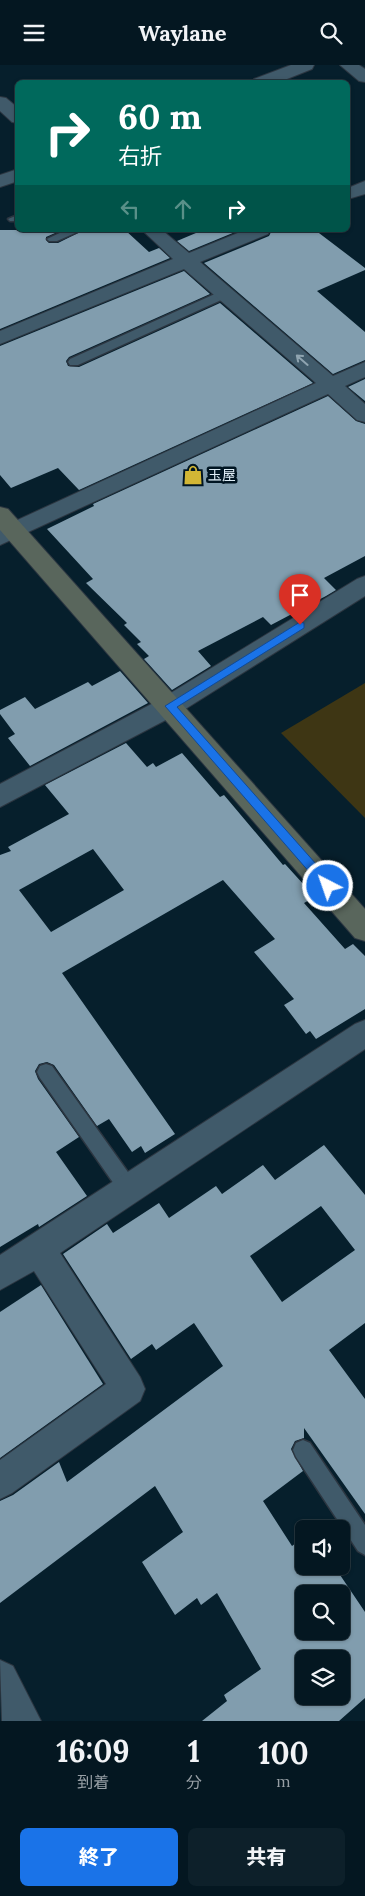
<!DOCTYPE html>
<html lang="ja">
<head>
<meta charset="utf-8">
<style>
  body { margin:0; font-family:Lora,"Noto Sans JP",serif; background:#0d202a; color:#f1f3f6; height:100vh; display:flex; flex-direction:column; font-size:19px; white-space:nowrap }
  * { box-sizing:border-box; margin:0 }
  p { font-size:16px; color:#979fa5 }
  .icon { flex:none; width:28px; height:28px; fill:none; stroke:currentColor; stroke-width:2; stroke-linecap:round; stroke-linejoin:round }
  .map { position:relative; height:1656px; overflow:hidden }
  .sheet { display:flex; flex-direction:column; background:#041721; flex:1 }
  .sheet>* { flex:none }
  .hud { position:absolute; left:15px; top:15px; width:335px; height:152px; border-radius:8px; box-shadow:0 1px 4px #0004,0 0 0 1px #25363f; background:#00695c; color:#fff; overflow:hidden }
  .fabs { position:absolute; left:295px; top:1455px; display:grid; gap:10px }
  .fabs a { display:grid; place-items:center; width:55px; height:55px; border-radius:8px; background:#041721; box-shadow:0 1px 4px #0004,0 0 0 1px #25363f; font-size:25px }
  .pin { position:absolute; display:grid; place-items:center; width:42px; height:42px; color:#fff; margin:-51px -21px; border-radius:50% 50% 50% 0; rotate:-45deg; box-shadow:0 0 5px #0007 }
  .pin .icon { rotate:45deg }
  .me { position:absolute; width:55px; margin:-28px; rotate:319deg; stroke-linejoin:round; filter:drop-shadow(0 0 4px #0008) }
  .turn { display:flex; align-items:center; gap:18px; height:105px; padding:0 20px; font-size:22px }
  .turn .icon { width:65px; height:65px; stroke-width:2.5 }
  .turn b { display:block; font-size:35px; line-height:42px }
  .lanes { display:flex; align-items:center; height:48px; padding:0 20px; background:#0003; justify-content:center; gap:25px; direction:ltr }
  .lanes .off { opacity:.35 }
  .eta { display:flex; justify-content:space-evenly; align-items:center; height:85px; text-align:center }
  .eta b { font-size:30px; font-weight:800; line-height:35px }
  .cta { display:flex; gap:10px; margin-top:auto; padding:10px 20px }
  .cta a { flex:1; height:58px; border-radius:8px; background:#1a73e8; color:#fff; font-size:20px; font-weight:800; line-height:58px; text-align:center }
  .cta a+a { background:#0d202a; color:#f1f3f6 }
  header { display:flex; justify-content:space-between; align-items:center; height:65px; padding:0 20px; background:#041721; font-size:22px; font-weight:800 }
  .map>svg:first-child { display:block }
  .green { fill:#3e3614 }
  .building { fill:#819dae; fill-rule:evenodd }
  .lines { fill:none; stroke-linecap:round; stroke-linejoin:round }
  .lane-casing { stroke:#2c3641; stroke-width:3 }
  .street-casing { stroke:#2c3641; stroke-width:2 }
  .secondary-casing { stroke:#2c3641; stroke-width:2 }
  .lane { fill:#405a6a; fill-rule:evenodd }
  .street { fill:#405a6a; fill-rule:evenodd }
  .secondary { fill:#59665c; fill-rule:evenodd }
  .oneway { stroke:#8fa4b0 }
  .route { fill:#1a73e8; stroke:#114b97 }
  .labels { text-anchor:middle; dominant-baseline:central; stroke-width:5; stroke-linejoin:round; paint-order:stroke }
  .poi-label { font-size:14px; fill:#deedf6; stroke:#001522; text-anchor:start }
</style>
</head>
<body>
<header><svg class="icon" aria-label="menu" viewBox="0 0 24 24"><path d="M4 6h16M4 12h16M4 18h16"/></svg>Waylane<svg class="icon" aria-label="search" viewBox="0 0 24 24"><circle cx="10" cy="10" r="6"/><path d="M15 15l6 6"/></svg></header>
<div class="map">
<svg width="365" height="1656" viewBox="0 0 365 1656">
  <rect width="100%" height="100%" fill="#061f2c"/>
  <path class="green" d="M365,618V753L281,668Z"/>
  <g class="building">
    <path d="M0,165H62L46,172V175L49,178H58L84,165H125L149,187L159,183L170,193L0,264Z"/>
    <path d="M203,165H240L189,186L177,176Z"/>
    <path d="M272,165H315L365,203V205L317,226L365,267V295L333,309L204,198L269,171Z"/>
    <path d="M184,206L210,229L69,292L66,296L68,301L79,302L220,238L313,318L79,425L58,403L11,423L0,410V281Z"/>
    <path d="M365,314V336L348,322Z"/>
    <path d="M328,331L356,356L365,359V491L324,513L336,525L326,531L271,560L263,552L198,586L211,601L172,625L144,594L149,591L137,579L141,577L124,560L127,558L86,518L93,514L47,464L94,441L93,439Z"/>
    <path d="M120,606L148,638L30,701L8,673L15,669L0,649V645L25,632L35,644L88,617L92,621Z"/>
    <path d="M126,678L147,702L153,698L156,702L182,688L220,732L224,730L283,800L285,799L315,832L304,838L345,884L353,879L365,891V944L316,974L310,966L306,969L284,940L294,934L254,887L275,874L223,815L62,908L175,1069L145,1088L141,1081L132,1087L109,1054L97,1061L54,1000L47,997L39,999L35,1006L38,1014L79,1072L56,1087L87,1131L39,1162L38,1159L0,1182V790L11,786L8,782L69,749L45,720ZM93,784L124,825L51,867L19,825Z"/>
    <path d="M324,1080L365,1130V1258L329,1285L365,1334V1449L304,1363V1373L295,1376L291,1384L303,1406L263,1436L292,1481L304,1472V1501H334L365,1547V1633L339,1656H202L227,1636L224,1630L261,1604L217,1528L201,1540L197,1533L175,1550L142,1497L183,1467L155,1421L0,1538V1436L13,1430L59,1397L67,1417L223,1301L194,1258L156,1285L152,1279L131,1294L63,1189L107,1159L113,1168L159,1138L169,1153L216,1121L222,1129L263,1100L275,1115ZM321,1141L355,1185L282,1237L250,1191ZM304,1529H341V1566H304ZM304,1594H341V1631H304Z"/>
    <path d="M41,1220L103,1319L0,1393V1247Z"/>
  </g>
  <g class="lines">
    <defs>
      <g id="lane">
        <path d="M18,150V156H10L8,154Z"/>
        <path d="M66,165H82L57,176H49L47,174Z"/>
        <path d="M226,224L232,228L230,231L78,300H70L68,297L70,294Z"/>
        <path d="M46,999L52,1001L135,1117L137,1123L135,1129L128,1132L121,1129L40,1013L37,1007L40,1001Z"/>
        <path d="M303,1375L310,1378L365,1460V1490L358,1486L296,1392L293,1385L296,1378Z"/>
      </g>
      <g id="street">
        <path d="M291,0H314L312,4L277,18H252L254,14Z"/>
        <path d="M340,0H359L365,4V17L359,16Z"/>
        <path d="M0,32L6,33L18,43V58L12,57L0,46Z"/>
        <path d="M18,104V116L0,122V110Z"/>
        <path d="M365,116V129L348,134V123Z"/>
        <path d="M142,165H162L189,188L245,165H270L268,169L200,197L333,311L365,297V312L345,321L365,339V357L357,355L328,329L0,480V463L316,318L184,204L0,279V266L173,194Z"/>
        <path d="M365,511V531L179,648L0,742V719L161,634L357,514Z"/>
        <path d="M365,955V984L60,1188L140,1312L145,1324L140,1336L12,1428L0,1434V1395L106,1319L34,1206L0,1225V1190L355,959Z"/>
        <path d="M0,1595L13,1601L41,1656H2Z"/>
      </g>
      <path id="secondary" d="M0,442L8,444L365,844V876L355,873L0,465Z"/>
    </defs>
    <use href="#lane" class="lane-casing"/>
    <use href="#street" class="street-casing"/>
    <use href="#secondary" class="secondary-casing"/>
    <use href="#lane" class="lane"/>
    <use href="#street" class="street"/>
    <use href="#secondary" class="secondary"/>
  </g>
  <defs><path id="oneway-shaft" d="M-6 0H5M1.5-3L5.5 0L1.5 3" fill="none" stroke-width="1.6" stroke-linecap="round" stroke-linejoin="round" transform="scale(1.25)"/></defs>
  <use class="oneway" href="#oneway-shaft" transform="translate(302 295) rotate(-139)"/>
  <path class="route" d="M300,557L304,558V563L177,642L332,817L334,821L328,826L324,824L165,641Z"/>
  <defs>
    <symbol id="shop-bare" viewBox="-9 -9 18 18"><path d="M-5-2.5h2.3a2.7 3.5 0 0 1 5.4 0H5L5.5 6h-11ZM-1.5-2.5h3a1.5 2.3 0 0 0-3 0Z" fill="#d2b635" stroke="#001522" stroke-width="2.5" paint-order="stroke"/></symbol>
  </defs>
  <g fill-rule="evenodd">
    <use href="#shop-bare" x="179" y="396" width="28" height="28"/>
  </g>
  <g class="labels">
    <g class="poi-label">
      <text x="208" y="410">玉屋</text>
    </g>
  </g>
</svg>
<div class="fabs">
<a><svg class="icon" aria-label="sound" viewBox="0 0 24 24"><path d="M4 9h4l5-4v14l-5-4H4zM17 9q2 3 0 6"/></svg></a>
<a><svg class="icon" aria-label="search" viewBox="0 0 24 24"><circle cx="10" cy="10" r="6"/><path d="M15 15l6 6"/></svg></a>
<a><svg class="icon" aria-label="layers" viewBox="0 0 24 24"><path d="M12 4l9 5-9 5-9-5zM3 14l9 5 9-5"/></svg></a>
</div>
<div class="pin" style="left:300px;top:560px;background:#d93025"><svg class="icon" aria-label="arrive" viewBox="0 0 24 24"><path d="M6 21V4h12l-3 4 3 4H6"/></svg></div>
<svg class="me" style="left:328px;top:821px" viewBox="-20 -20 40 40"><circle r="17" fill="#1a73e8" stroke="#fff" stroke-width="3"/><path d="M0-11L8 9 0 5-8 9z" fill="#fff"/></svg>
<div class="hud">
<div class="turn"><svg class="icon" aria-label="right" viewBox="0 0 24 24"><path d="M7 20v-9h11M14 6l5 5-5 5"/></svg><div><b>60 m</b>右折</div></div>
<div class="lanes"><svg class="icon off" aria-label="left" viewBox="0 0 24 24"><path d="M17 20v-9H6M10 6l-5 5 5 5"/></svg><svg class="icon off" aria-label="ahead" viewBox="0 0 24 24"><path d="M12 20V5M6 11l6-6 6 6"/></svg><svg class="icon" aria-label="right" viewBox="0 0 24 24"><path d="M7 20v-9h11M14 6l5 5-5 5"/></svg></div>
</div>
</div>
<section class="sheet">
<div class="eta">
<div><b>16:09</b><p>到着</p></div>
<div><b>1</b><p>分</p></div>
<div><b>100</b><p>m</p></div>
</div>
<div class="cta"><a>終了</a><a>共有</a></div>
</section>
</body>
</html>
